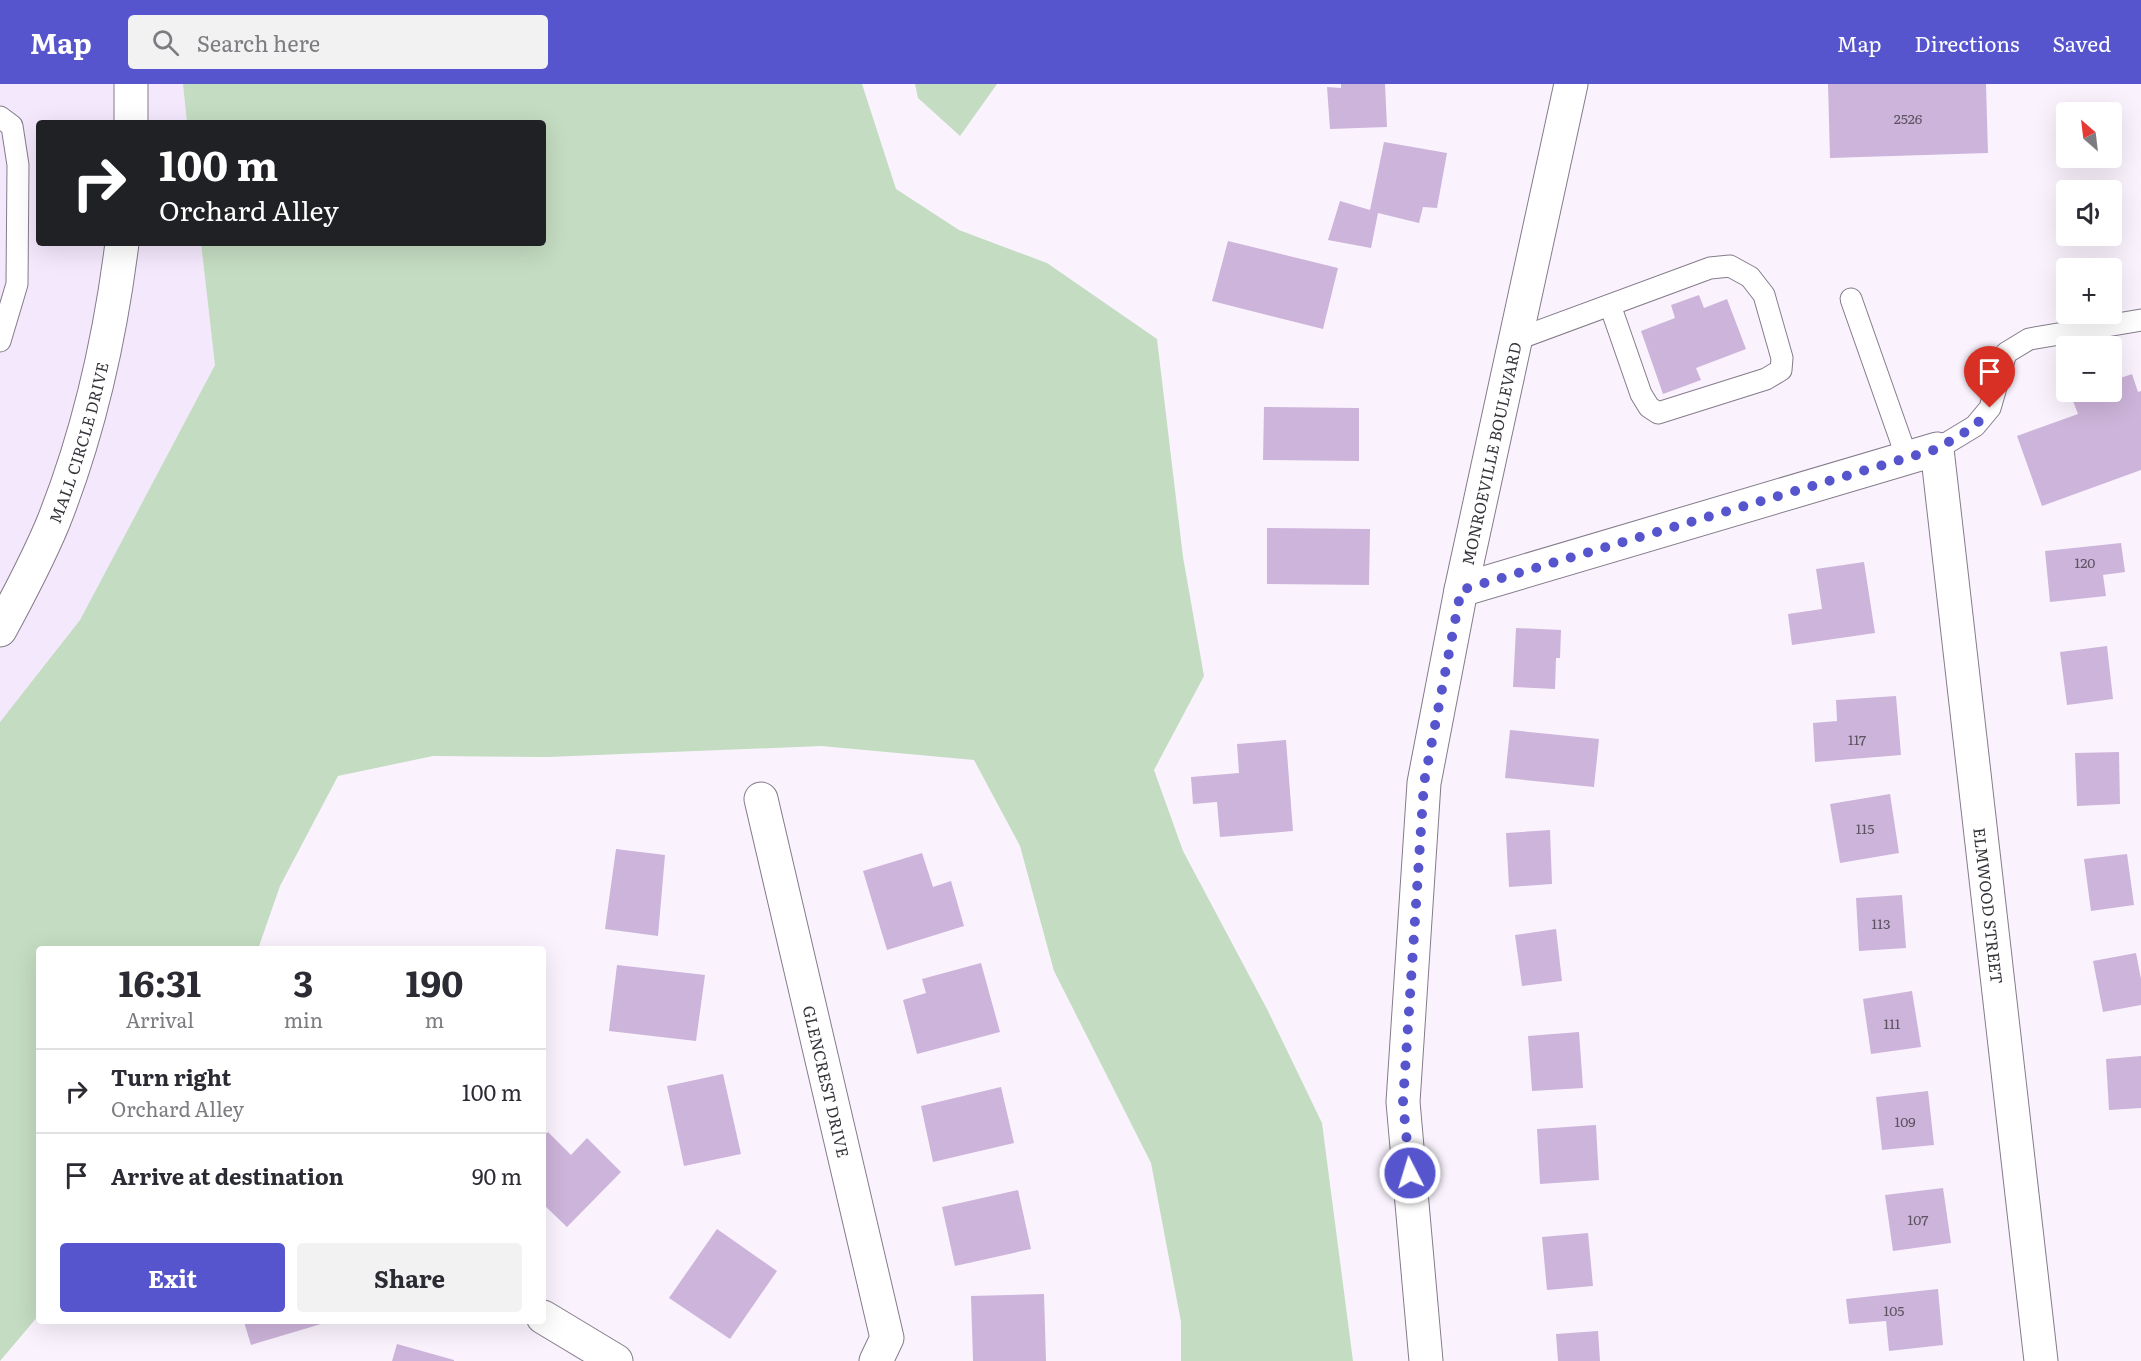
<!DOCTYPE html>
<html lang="en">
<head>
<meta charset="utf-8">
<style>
  body { margin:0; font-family:Literata,serif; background:#f2f2f3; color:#2b2b33; height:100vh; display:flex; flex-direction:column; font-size:22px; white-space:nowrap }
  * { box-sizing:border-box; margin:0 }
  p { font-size:20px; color:#7c7c81 }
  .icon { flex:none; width:33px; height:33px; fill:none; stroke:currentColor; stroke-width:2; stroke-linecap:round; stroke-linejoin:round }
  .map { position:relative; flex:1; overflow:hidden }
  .sheet { position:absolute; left:36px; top:862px; width:510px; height:378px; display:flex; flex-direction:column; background:#fff; border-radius:6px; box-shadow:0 6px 24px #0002 }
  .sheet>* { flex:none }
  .hud { position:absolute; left:36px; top:36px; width:510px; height:126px; border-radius:6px; box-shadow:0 6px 24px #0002; background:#202124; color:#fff; overflow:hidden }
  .needle { width:39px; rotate:332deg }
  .buttons { position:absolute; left:2056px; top:18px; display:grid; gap:12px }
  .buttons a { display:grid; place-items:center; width:66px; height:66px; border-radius:6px; background:#fff; box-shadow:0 6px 24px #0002; font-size:30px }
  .pin { position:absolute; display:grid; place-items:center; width:51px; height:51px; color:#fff; margin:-62px -26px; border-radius:50% 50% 50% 0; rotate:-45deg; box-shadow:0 0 6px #0007 }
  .pin .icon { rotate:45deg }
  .me { position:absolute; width:66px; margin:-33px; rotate:355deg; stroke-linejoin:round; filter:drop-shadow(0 0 4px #0008) }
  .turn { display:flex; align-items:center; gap:21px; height:126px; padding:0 24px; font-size:27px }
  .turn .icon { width:78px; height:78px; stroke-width:2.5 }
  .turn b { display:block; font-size:42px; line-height:51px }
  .eta { display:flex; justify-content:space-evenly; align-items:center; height:102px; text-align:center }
  .eta b { font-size:36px; font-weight:700; line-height:42px }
  .button { display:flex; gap:12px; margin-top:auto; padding:12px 24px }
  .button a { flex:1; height:69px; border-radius:6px; background:#5755cd; color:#fff; font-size:24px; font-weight:700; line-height:69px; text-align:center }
  .button a+a { background:#f2f2f3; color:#2b2b33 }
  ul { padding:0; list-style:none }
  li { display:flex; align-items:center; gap:18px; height:84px; padding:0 24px; border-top:2px solid #e1e1e2 }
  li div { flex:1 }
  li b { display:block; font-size:22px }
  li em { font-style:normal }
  header { display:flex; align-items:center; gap:36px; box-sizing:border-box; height:84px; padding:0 30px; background:#5755cd; color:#fff }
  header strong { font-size:28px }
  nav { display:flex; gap:33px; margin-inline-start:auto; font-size:21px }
  .search { width:420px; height:54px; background:#f2f2f3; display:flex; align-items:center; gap:15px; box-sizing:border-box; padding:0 21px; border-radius:6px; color:#7c7c81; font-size:22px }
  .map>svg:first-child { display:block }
  .built { fill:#f4e8fc }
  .green { fill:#c4dcc2 }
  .building { fill:#cdb4da }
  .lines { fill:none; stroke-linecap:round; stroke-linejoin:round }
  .lane-casing { stroke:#857b8b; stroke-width:23 }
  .street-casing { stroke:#857b8b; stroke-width:35 }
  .secondary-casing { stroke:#857b8b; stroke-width:35 }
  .lane { stroke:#fff; stroke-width:21 }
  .street { stroke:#fff; stroke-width:33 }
  .secondary { stroke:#fff; stroke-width:33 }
  .route { stroke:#5755cd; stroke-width:10; stroke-dasharray:0 18 }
  .labels { text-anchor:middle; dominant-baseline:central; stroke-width:5; stroke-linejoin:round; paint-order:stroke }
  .number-label { font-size:14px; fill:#5d5463 }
  .street-label { font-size:16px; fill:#38343b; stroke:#fff }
</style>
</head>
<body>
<header>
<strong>Map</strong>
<div class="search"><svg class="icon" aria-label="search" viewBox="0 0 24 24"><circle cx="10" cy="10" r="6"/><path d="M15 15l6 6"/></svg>Search here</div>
<nav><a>Map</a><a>Directions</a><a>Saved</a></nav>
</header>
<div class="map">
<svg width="2141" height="1277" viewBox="0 0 2141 1277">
  <rect width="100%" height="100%" fill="#faf3fe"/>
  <path class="built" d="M0,0H183L187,39H39V159H201L215,281L80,536L0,638Z"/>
  <g class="green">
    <path d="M183,0H862L896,105L959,146L1047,179L1157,255L1183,473L1204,592L1154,686L1183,767L1267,925L1322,1039L1353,1277H1181V1238L1151,1079L1054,887L1020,762L974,676L821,662L548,673L433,672L338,692L280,802L258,865L39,866V1231L0,1277V638L80,536L215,281L201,159H543V39H187Z"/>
    <path d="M915,0H997L960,52L918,14Z"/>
  </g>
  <g class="building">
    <path d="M1341,0H1385L1387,43L1330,45L1327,3L1341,4Z"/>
    <path d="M1828,0H1986L1988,69L1830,74Z"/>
    <path d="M1384,58L1447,69L1437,124L1423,123L1419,139L1378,129L1371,164L1328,156L1340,117L1370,126Z"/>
    <path d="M1228,157L1338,184L1323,245L1212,217Z"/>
    <path d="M1699,211L1704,224L1727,215L1746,265L1696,284L1701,296L1663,310L1641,247L1675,234L1671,221Z"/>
    <path d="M2132,290L2138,308L2141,307V386L2042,422L2017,352L2078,330L2071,312L2083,308H2112V297Z"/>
    <path d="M1264,323L1359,324V377L1263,376Z"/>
    <path d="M1267,444L1370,445L1369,501L1267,500Z"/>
    <path d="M2121,459L2125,488L2103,491L2106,512L2050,518L2045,467Z"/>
    <path d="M1864,478L1875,549L1792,561L1788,530L1822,525L1816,485Z"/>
    <path d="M1516,544L1561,546L1560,574H1556L1555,605L1513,603Z"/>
    <path d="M2107,562L2113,615L2067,621L2060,568Z"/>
    <path d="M1896,612L1901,671L1815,678L1813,639L1837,637L1836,616Z"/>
    <path d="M1510,646L1599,655L1594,703L1505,694Z"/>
    <path d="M1286,656L1293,747L1220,753L1217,718L1193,720L1191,693L1239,689L1237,660Z"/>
    <path d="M2119,668L2120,720L2077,722L2075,669Z"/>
    <path d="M1890,710L1899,769L1840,779L1830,720Z"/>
    <path d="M1550,746L1552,800L1509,803L1506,749Z"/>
    <path d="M616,765L665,771L658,852L605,845Z"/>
    <path d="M922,769L933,803L951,797L964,842L887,866L863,787Z"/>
    <path d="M2127,770L2134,821L2091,827L2084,775Z"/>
    <path d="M1902,811L1906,864L1859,867L1856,814Z"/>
    <path d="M1556,845L1562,897L1522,902L1515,851Z"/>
    <path d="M2136,869L2141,895V921L2103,928L2093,877Z"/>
    <path d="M981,879L1000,948L917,970L903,916L926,909L922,895Z"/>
    <path d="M617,881L705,891L696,957L609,947Z"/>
    <path d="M1912,907L1921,963L1871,970L1863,915Z"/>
    <path d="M1579,948L1583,1004L1532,1007L1528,952Z"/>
    <path d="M2141,972V1024L2109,1026L2106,975Z"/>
    <path d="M723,990L741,1070L684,1082L667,1002Z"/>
    <path d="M1001,1003L1014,1059L933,1078L921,1022Z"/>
    <path d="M1928,1007L1934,1061L1882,1066L1876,1013Z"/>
    <path d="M1596,1041L1599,1096L1540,1100L1537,1045Z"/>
    <path d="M548,1048L571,1071L587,1054L621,1088L567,1143L543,1120V1052Z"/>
    <path d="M1943,1104L1951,1159L1893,1167L1885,1111Z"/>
    <path d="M1018,1106L1031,1165L955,1182L942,1123Z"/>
    <path d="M717,1145L777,1187L730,1255L669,1214Z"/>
    <path d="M1588,1149L1593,1202L1547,1206L1542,1153Z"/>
    <path d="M1938,1205L1943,1261L1889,1267L1886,1237L1849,1240L1846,1215Z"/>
    <path d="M1044,1210L1046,1277H973L971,1212Z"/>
    <path d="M244,1238H320L321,1240L251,1261Z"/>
    <path d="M1598,1247L1600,1277H1558L1556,1250Z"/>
    <path d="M397,1260L454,1276V1277H392Z"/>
  </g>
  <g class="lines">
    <defs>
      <g id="lane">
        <path d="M0,33L12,42L18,81L17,200L0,257"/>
        <path d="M1851,215L1907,374"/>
        <path d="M1515,256L1710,184L1730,182L1750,193L1764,211L1782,274L1781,286L1766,295L1658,329L1649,323L1641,310L1610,221"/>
        <path d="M1937,365L1975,342L1990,324L2006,269L2029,255L2141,236"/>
      </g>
      <g id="street">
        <path id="s1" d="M1461,506L1937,365L2041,1277"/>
        <path id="s2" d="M761,715L887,1254L876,1277"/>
        <path d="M543,1233L616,1277"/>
      </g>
      <g id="secondary">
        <path d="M131,0V39"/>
        <path id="s3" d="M0,546C19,511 38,475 53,439C89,349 110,255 122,159"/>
        <path id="s4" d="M1426,1277L1403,1018L1424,699L1461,506L1571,0"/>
      </g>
    </defs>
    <use href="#lane" class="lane-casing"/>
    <use href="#street" class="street-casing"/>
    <use href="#secondary" class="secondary-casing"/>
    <use href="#lane" class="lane"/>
    <use href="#street" class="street"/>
    <use href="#secondary" class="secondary"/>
  </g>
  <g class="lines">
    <path class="route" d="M1410,1089L1403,1018L1424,699L1461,506L1937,365L1975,342L1990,324"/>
  </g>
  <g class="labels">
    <g class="number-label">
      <text x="1908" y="34">2526</text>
      <text x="2085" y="478">120</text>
      <text x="1857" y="655">117</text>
      <text x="1865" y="744">115</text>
      <text x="1881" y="839">113</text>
      <text x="1892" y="939">111</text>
      <text x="1905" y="1037">109</text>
      <text x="1918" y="1135">107</text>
      <text x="1894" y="1226">105</text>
    </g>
    <g class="street-label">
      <text stroke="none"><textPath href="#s3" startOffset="204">MALL CIRCLE DRIVE</textPath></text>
      <text stroke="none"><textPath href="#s4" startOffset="916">MONROEVILLE BOULEVARD</textPath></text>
      <text stroke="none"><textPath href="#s1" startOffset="956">ELMWOOD STREET</textPath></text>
      <text stroke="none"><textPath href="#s2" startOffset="290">GLENCREST DRIVE</textPath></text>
    </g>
  </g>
</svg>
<div class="buttons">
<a><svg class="needle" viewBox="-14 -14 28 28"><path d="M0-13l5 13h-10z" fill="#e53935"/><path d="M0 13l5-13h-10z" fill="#7c7c81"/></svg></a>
<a><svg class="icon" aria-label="sound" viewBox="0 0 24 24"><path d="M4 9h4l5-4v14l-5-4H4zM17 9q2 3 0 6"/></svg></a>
<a>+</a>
<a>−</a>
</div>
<div class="pin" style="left:1990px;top:324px;background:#d93025"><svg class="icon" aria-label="arrive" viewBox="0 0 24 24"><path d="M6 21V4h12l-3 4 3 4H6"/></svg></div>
<svg class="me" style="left:1410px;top:1089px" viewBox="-20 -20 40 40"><circle r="17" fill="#5755cd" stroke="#fff" stroke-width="3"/><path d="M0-11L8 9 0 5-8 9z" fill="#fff"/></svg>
<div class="hud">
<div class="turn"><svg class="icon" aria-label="right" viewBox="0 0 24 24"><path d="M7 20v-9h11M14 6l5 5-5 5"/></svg><div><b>100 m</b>Orchard Alley</div></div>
</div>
<section class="sheet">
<div class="eta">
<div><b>16:31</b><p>Arrival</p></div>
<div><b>3</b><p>min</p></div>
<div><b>190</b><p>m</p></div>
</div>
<ul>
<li><svg class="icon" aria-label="right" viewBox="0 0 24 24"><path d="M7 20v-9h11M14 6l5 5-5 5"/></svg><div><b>Turn right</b><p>Orchard Alley</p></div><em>100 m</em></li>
<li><svg class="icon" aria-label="arrive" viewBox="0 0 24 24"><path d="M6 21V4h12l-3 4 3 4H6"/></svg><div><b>Arrive at destination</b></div><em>90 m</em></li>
</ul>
<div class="button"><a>Exit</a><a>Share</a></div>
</section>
</div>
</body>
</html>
